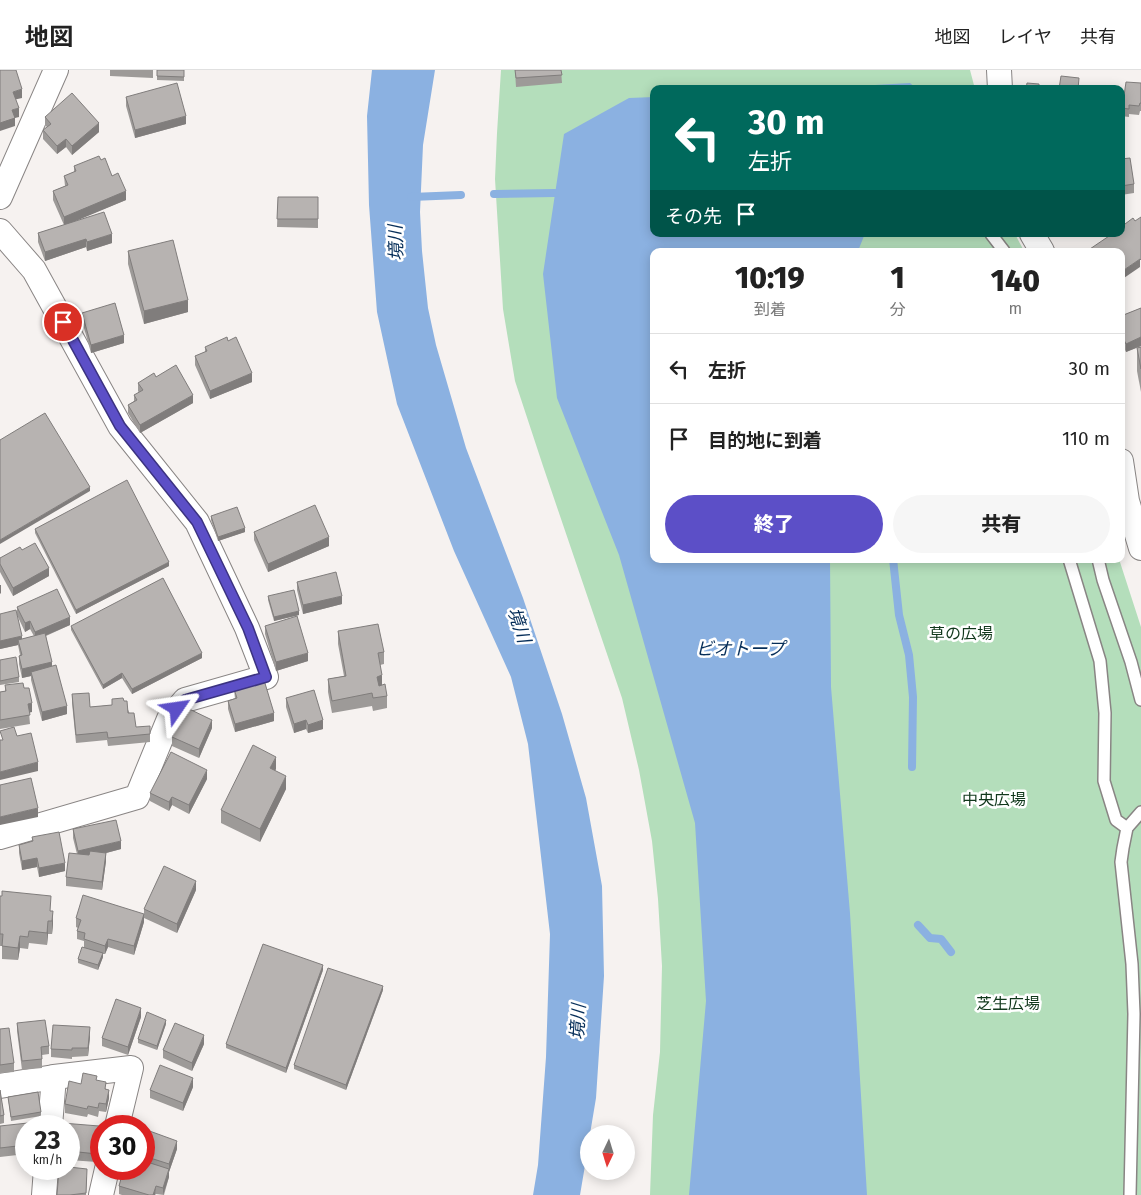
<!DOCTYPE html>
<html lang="ja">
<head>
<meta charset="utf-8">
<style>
  body { margin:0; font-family:"Fira Sans","Noto Sans JP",sans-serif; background:#f6f6f6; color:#222; height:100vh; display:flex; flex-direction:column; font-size:19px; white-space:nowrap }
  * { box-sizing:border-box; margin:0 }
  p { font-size:16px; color:#767676 }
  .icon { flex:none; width:28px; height:28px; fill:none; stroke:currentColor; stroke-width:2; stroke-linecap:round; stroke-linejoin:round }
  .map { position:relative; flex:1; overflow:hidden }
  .drawer { position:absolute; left:650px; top:178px; width:475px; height:315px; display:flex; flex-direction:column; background:#fff; border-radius:10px; box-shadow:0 2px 12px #0003 }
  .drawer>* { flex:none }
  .banner { position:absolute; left:650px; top:15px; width:475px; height:152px; border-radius:10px; box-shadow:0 2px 12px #0003; background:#00695c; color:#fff; overflow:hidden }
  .needle { width:32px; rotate:184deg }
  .controls { position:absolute; left:580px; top:1055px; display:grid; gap:10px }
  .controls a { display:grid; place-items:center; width:55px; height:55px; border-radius:50%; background:#fff; box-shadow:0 2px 12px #0003; font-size:25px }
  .speed { position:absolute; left:15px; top:1045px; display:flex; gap:10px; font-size:25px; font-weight:700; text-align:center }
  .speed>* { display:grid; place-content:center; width:65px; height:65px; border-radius:50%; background:#fff; box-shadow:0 2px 12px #0003; line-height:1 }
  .speed small { font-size:12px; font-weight:400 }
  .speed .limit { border:8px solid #d22; background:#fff; color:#111 }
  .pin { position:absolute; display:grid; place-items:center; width:42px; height:42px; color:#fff; margin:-21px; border:2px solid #fff; border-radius:50%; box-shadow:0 1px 5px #0007 }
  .me { position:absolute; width:55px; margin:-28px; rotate:58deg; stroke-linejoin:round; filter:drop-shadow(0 0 4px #0008) }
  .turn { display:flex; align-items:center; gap:18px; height:105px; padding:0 15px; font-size:22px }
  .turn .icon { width:65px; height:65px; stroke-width:2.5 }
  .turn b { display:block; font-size:35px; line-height:42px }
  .then { display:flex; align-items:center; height:48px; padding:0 15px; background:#0003; gap:10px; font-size:19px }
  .eta { display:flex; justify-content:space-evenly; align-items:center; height:85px; text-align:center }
  .eta b { font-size:30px; font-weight:800; line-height:35px }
  .action { display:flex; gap:10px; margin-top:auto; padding:10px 15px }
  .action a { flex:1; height:58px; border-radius:30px; background:#5c4fc7; color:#fff; font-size:20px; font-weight:800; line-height:58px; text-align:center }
  .action a+a { background:#f6f6f6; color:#222 }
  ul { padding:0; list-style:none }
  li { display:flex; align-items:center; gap:15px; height:70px; padding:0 15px; border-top:1px solid #e0e0e0 }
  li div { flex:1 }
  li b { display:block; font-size:19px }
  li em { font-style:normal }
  header { display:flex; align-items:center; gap:30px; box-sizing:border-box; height:70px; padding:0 25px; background:#fff; border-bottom:1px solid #e0e0e0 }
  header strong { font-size:24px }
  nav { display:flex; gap:28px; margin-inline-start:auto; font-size:18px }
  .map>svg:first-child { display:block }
  .green { fill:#b4debb }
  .water { fill:#8bb1e1 }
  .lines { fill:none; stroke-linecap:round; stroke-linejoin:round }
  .stream { stroke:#8bb1e1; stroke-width:8 }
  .lane-casing { stroke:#898584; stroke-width:14 }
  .street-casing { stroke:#898584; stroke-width:26 }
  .lane { stroke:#fff; stroke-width:11 }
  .street { stroke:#fff; stroke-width:24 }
  .wall { fill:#9d9a98 }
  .shaded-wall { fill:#807d7c }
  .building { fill:#b7b3b1; stroke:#807d7c }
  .route-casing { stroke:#3c3381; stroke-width:12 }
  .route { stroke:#5c4fc7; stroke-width:9 }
  .labels { text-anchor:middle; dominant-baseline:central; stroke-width:5; stroke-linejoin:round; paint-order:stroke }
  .park-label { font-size:16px; fill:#11381c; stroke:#fff }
  .water-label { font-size:18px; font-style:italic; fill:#062e59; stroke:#fff }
</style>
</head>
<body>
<header>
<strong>地図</strong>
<nav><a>地図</a><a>レイヤ</a><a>共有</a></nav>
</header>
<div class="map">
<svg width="1141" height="1125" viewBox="0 0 1141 1125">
  <rect width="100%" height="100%" fill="#f6f2f0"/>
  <path class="green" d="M501,0H970L975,19H654V164H1015L1024,181H654V489H1119L1141,557V1125H650L653,1045L660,982L662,896L658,829L652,771L639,700L622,628L543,396L515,311L503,239L495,109L497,63Z"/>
  <g class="water">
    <path d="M372,0H435L423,75L420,142L422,181L428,238L436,275L466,378L523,528L562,644L586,728L602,816L604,906L596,1028L590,1064H589V1072L580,1125H533L538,1095L546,987L550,864L528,674L511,607L454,481L397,334L377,242L369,135L367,46Z"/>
    <path d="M910,13L917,19H805Z"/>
    <path d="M654,27V164H867L864,166L858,181H654V489H830L831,617L850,843L867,1125H689L706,931L695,753L619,485L557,328L543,204L564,64L629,28Z"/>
  </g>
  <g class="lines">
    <g class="stream">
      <path d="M494,124L555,123"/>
      <path d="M411,127L461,125"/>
      <path d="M893,489L899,545L909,585L913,627L912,697"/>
      <path d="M918,855L930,868L941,869L951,882"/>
    </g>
    <defs>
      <g id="lane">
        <path d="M991,164L1004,181"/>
        <path d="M1069,489L1100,591L1105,643L1104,711L1116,750L1127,758"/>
        <path d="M1098,489L1103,510L1131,592L1141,630"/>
        <path d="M1130,1125L1134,944L1132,894L1121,792L1123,778L1127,758L1141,742"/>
      </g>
      <g id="street">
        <path d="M999,0L1000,19"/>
        <path d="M0,127L56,0"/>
        <path d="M0,161L34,200L120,356L197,452L247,558L266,607L185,630L169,649L137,727L0,767"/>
        <path d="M1032,164L1042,181"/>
        <path d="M1121,391L1127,431L1141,478"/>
        <path d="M0,1016L54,1007L131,998L117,1056"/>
        <path d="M50,1056L54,1007"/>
        <path d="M44,1125L46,1099"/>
        <path d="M101,1125L107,1099"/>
      </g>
    </defs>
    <use href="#lane" class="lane-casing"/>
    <use href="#street" class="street-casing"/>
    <use href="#lane" class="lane"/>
    <use href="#street" class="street"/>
  </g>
  <g class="wall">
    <path d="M110,0H153V8L110,6Z"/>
    <path d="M157,0H184V11L157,10Z"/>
    <path d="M515,0H561L562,13L516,17Z"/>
    <path d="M1141,13V41H1140L1139,45L1129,44V47L1121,46V26H1124Z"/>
    <path d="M126,27L186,54L135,68L126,36Z"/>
    <path d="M45,47L99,62L72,85L66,77L57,84L43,69V60L47,57L45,55Z"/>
    <path d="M1121,89L1134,114V123L1121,125Z"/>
    <path d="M101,90L112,106L126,130L74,151L112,173L87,181L86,177L45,191L38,172V163L64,155L53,130V121L65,116L64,106L74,102V96Z"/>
    <path d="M278,127H318V158L277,157Z"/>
    <path d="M128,181L188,242L144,254L128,194Z"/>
    <path d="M1141,238V276L1126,282L1121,272V246Z"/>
    <path d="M82,243L124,273L91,283L82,251Z"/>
    <path d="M205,277L252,312L210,329L195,295V286L205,282Z"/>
    <path d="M1141,277V322L1137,301V278Z"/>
    <path d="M138,313L193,333L140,363L128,343V335L134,331V325L139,323L138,321Z"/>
    <path d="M211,446L245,462L218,471L211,450Z"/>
    <path d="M35,459L169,496L76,544L35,463Z"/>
    <path d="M254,462L329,476L268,502L254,470Z"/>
    <path d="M22,480L49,506L13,526L0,502V488Z"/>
    <path d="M297,512L342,534L303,544L297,520Z"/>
    <path d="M268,526L299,545L274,551L268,530Z"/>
    <path d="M17,537L70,555L46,566L52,596L67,644L42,651L31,610V606L22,608L19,594V586L20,585L18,575L0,579V544L22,569L34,566L30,559L25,562L17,545Z"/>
    <path d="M71,556L202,588L132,624L122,608L103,619L71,560Z"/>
    <path d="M265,556L308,591L276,601L265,564Z"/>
    <path d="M338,561L384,582V594L380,595L382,615L387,626V638L373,641L372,636L332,643L328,622V609L344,606L338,574Z"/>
    <path d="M0,590L19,607V612L0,615Z"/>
    <path d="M5,615L24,618L32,642H29L30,654L0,659V622L5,621Z"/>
    <path d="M234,619L274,651L235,662L228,639V631L235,629Z"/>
    <path d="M72,624L90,637L112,635L124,631L136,657L150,664V672L108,676L107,670L76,673L72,633Z"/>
    <path d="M286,628L323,659L308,663L306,659L294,663L286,637Z"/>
    <path d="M212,658L199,688L172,676V667Z"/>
    <path d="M276,699L275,701L286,719L260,772L221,753V740Z"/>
    <path d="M207,709L189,744L172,735L169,741L150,731V723Z"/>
    <path d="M73,759L121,779L106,783V791L102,820L66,816V807L77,784L73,768Z"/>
    <path d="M32,767L65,801L39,807L37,797L22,800L19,783V775L32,772Z"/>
    <path d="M196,820L177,863L144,848V852L134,885L108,877L105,884H103V887L98,900L78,893V889L84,877V871L77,869V861L78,858L76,857V848L144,844V839Z"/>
    <path d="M0,826L51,841L53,854L52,864H48L47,875L29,873L28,879L20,878L18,890L2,889V876H0Z"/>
    <path d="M323,900L286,1003L226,978V974Z"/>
    <path d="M383,920L346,1020L294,999V995Z"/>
    <path d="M141,947L128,985L102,976V968Z"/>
    <path d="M17,953L49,976V984L42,985V998L22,1000L17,961Z"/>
    <path d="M166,954L157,980L138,973V969Z"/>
    <path d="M0,959L14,993V1002L0,1003Z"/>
    <path d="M90,966L88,986L72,987V989L51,987V979Z"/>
    <path d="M204,974L192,1001L163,988V980Z"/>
    <path d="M97,1010L106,1019L109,1028L106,1042L99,1041L98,1047L88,1044L87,1047L65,1043V1034L81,1014Z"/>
    <path d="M193,1017L183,1041L150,1028V1020Z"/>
    <path d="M0,1020L4,1045V1053L0,1054Z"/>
    <path d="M8,1027L41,1042V1046L11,1051Z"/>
    <path d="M0,1056H26V1084L0,1087Z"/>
    <path d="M69,1056L99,1065L97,1092L69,1090Z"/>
    <path d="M144,1059L177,1079L169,1102V1107L164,1125L156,1124L155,1125H122L119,1124V1116L128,1107L144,1099Z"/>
    <path d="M87,1107L86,1125H57Z"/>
  </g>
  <g class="shaded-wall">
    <path d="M22,19V28L13,30V22Z"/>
    <path d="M19,38V47L15,48V56L0,61V53L12,40Z"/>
    <path d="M186,46V54L135,68V60Z"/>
    <path d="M99,53V62L72,85V76Z"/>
    <path d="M66,69V77L57,84V76Z"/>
    <path d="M126,121V130L64,156V147Z"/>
    <path d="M112,164V173L87,181V172Z"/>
    <path d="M86,169V177L45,191V182Z"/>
    <path d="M1140,189V197L1121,210V202Z"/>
    <path d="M188,230V242L144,254V241Z"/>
    <path d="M124,265V273L91,283V275Z"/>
    <path d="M1141,267V276L1126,282V274Z"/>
    <path d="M252,303V312L210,329V321Z"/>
    <path d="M193,325V333L140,363V355Z"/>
    <path d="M90,417V421L0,474V470Z"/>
    <path d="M245,458V462L218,471V467Z"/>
    <path d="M329,467V476L268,502V494Z"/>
    <path d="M169,492V496L76,544V540Z"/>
    <path d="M49,498V506L13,526V518Z"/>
    <path d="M0,515H1V523L0,524Z"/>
    <path d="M342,526V534L303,544V535Z"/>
    <path d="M299,541V545L274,551V547Z"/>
    <path d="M70,547V555L35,570V562Z"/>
    <path d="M30,551V559L25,562V553Z"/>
    <path d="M22,566V574L18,570V575L0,579V571Z"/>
    <path d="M202,583V588L132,624V619Z"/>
    <path d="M308,583V591L276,601V592Z"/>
    <path d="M52,592V601L31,602V606L22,608V599Z"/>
    <path d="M122,603V608L103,619V615Z"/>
    <path d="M382,605V618L377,619V607Z"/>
    <path d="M32,633V642L28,643V634Z"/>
    <path d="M67,636V644L42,651V642Z"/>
    <path d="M274,643V651L235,662V654Z"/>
    <path d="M212,650V658L199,688V679Z"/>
    <path d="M306,650V659L294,663V654Z"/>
    <path d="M323,650V659L308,663V655Z"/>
    <path d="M276,687V699L270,711V698Z"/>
    <path d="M38,692V701L0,710V702Z"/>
    <path d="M207,700V709L189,744V735Z"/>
    <path d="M286,706V719L260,772V759Z"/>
    <path d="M172,727V735L169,741V732Z"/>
    <path d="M38,738V747L0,755V747Z"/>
    <path d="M121,771V779L106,783V791L102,820V812L78,789V781Z"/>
    <path d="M37,788V797L22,800V791Z"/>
    <path d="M65,793V801L39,807V798Z"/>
    <path d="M196,811V820L177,863V854Z"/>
    <path d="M53,841V854L52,864V851Z"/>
    <path d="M144,844V852L134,885V876Z"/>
    <path d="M48,851V864L47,875V863Z"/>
    <path d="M20,866V878L18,890V878Z"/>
    <path d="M108,869V877L105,884V876Z"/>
    <path d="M103,883V887L98,900V895Z"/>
    <path d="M323,895V900L286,1003V998Z"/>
    <path d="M383,916V920L346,1020V1015Z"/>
    <path d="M141,938V947L128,985V977Z"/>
    <path d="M166,950V954L157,980V976Z"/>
    <path d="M90,957V966L88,986V978Z"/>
    <path d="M204,965V974L192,1001V993Z"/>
    <path d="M193,1008V1017L183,1041V1033Z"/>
    <path d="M109,1020V1028L106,1042V1034Z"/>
    <path d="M99,1056V1065L97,1092V1084Z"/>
    <path d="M177,1071V1079L169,1102V1107L163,1125V1118L169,1100V1094Z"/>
    <path d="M156,1116L155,1125H153Z"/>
  </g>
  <g class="building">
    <path d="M0,0H16L22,19L13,22L19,38L12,40L15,48L0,53Z"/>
    <path d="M157,0H184V7L157,6Z"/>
    <path d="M515,0H561L562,5L516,8Z"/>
    <path d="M1061,6L1079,8L1078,19H1059Z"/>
    <path d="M1126,12L1141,13V33H1140L1139,36L1129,35V39L1121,38V26H1124Z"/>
    <path d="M177,13L186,46L135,60L126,27Z"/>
    <path d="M1027,13L1039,14V19H1026Z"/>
    <path d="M72,23L99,53L72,76L66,69L57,76L43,60L51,54L45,47Z"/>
    <path d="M99,86L101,90L105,88L112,106L118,103L126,121L64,147L53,121L68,115L64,106L76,101L74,96Z"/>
    <path d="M1130,88L1134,114L1121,116V89Z"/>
    <path d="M278,127H318V149H277Z"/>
    <path d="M104,142L112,164L87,172L86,169L45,182L38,163Z"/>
    <path d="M1141,147V190L1140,189L1121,202V181H1087L1112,164H1121V157L1133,148L1135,151Z"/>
    <path d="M173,170L188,230L144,241L128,181Z"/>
    <path d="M115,233L124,265L91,275L82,243Z"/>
    <path d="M1141,238V267L1126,274L1121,264V246Z"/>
    <path d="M227,267L228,271L236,267L252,303L210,321L195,286L207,281L205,277Z"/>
    <path d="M1141,277V299L1137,278Z"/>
    <path d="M176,295L193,325L140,355L128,335L137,330L134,325L143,320L138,313L154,303L156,307Z"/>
    <path d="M45,343L90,417L0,470V370Z"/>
    <path d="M127,410L169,492L76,540L35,459Z"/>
    <path d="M315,435L329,467L268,494L254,462Z"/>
    <path d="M237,437L245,458L218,467L211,446Z"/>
    <path d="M35,473L49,498L13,518L0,494V488L20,477L22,480Z"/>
    <path d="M336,502L342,526L303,535L297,512Z"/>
    <path d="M163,508L202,583L132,619L122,603L103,615L71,556Z"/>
    <path d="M57,519L70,547L35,562L30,551L25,553L17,537Z"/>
    <path d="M294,520L299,541L274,547L268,526Z"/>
    <path d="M16,540L22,566L0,571V544Z"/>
    <path d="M297,546L308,583L276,592L265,556Z"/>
    <path d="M378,554L384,582L378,583L382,605L377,607L379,616L385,614L387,626L373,628L372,623L332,631L328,609L346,606L338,561Z"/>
    <path d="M45,563L52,592L22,599L19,586L22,585L18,570Z"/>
    <path d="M16,587L19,607L0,611V590Z"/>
    <path d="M56,595L67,636L42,642L31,602Z"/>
    <path d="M264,610L274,643L235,654L228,631L237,628L234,619Z"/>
    <path d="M23,613L24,618H29L32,633L28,634L30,645L0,650V622L6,621L5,615Z"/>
    <path d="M314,620L323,650L308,655L306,650L294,654L286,628Z"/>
    <path d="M89,623L90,637L112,635V629L123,628L124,631H127L128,643H134L136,657L150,656V664L108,668L107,662L76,665L72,624Z"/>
    <path d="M185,637L212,650L199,679L172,667Z"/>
    <path d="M14,657L17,666L31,663L38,692L0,702V670H3L0,661Z"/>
    <path d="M253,675L276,687L270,698L286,706L260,759L221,740Z"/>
    <path d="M171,682L207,700L189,735L172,727L169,732L150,723Z"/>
    <path d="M31,708L38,738L0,747V715Z"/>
    <path d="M116,750L121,771L78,781L73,759Z"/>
    <path d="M59,762L65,793L39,798L37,788L22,791L19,775L33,771L32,767Z"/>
    <path d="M90,781L106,783L102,812L66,807L69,783L89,785Z"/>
    <path d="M164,796L196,811L177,854L144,839Z"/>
    <path d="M2,821L51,826L50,841H53L52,851H48L47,863L29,861L28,867L20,866L18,878L2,876L3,864H0V826H2Z"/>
    <path d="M83,825L144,844L134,876L108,869L105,876L84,869L85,863L77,861L81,850L76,848Z"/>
    <path d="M263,874L323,895L286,998L226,974Z"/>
    <path d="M82,877L103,883L98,895L78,889Z"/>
    <path d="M328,898L383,916L346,1015L294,995Z"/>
    <path d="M116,929L141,938L128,977L102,968Z"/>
    <path d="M147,942L166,950L157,976L138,969Z"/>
    <path d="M45,950L49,976L41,977L42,989L22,991L17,953Z"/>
    <path d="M175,953L204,965L192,993L163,980Z"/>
    <path d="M53,955L90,957L88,978H72V980L51,979Z"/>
    <path d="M9,958L14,993L0,995V959Z"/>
    <path d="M160,995L193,1008L183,1033L150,1020Z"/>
    <path d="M83,1003L97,1006L96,1010L106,1012L105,1019L109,1020L106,1034L99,1033L98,1038L88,1036L87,1039L65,1034L69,1011L81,1014Z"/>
    <path d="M0,1020L4,1045L0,1046Z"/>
    <path d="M38,1022L41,1042L11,1047L8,1027Z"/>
    <path d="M37,1052L38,1056H26V1075L0,1078V1056Z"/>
    <path d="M62,1053L99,1056L97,1084L69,1081V1056H62Z"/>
    <path d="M128,1054L135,1056H127Z"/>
    <path d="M144,1059L177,1071L169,1094L144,1086Z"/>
    <path d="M144,1091L169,1099L163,1118L156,1116L153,1125H149L119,1116L122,1105L128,1107L130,1099H144Z"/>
    <path d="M69,1097L87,1099L86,1123L70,1125H57L59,1099H69Z"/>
  </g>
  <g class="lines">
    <defs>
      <path id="route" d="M63,252L120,356L197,452L248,558L266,607L185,630L177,639"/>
    </defs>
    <use href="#route" class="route-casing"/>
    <use href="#route" class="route"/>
  </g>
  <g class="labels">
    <g class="park-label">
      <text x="961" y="563">草の広場</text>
      <text x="994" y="729">中央広場</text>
      <text x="1008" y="933">芝生広場</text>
    </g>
    <g class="water-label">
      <text transform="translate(396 173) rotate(-92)">境川</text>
      <text transform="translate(519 555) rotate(71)">境川</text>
      <text x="740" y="579">ビオトープ</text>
      <text transform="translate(578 952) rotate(-87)">境川</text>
    </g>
  </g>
</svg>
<div class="controls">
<a><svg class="needle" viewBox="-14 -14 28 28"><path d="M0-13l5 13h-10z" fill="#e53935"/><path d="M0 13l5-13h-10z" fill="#767676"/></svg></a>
</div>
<div class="speed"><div>23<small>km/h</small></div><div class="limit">30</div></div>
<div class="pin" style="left:63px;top:252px;background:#d93025"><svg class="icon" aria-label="arrive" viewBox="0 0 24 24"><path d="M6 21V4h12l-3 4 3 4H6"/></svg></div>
<svg class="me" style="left:177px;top:639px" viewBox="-20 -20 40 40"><path d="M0-17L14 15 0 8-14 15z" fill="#5c4fc7" stroke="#fff" stroke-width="4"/></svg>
<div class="banner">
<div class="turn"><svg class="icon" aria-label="left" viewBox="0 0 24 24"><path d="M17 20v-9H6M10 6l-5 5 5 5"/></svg><div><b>30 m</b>左折</div></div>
<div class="then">その先<svg class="icon" aria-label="arrive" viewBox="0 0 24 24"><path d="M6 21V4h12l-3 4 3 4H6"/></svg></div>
</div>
<section class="drawer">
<div class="eta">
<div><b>10:19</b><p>到着</p></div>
<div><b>1</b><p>分</p></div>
<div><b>140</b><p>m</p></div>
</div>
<ul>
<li><svg class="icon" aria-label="left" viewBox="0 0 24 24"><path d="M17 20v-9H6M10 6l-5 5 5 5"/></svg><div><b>左折</b></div><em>30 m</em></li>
<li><svg class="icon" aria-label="arrive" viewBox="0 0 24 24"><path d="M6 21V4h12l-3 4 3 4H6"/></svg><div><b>目的地に到着</b></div><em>110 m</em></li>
</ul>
<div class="action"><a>終了</a><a>共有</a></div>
</section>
</div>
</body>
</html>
